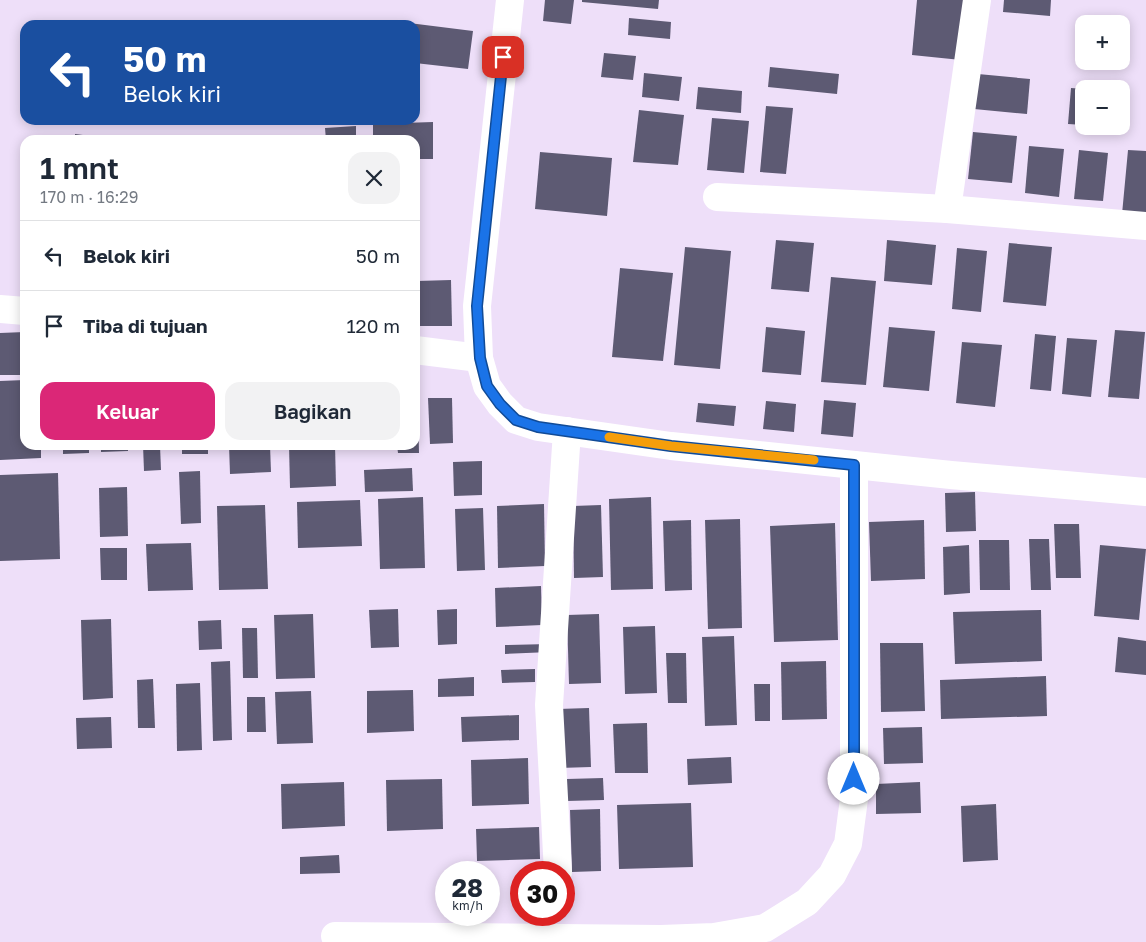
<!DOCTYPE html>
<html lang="id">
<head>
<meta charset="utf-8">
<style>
  body { margin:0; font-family:"Golos Text",sans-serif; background:#f2f2f3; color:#1f2937; height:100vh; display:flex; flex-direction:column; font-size:19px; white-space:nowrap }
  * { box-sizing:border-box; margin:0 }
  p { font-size:16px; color:#747a83 }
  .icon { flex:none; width:28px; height:28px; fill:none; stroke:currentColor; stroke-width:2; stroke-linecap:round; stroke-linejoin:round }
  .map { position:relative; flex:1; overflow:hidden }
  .drawer { position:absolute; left:20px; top:135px; width:400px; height:315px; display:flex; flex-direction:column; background:#fff; border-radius:15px; box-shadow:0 2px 12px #0003 }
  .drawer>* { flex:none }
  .top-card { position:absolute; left:20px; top:20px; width:400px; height:105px; border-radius:15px; box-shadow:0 2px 12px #0003; background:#1a4fa0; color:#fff; overflow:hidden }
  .tools { position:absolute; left:1075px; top:15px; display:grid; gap:10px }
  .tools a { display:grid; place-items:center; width:55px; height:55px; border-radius:10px; background:#fff; box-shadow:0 2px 12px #0003; font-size:25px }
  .speed { position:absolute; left:435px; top:861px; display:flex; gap:10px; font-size:25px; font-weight:700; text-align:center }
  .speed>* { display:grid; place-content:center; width:65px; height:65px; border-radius:50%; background:#fff; box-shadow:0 2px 12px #0003; line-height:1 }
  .speed small { font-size:12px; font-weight:400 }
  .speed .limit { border:8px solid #d22; background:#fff; color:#111 }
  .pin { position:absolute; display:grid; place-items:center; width:42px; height:42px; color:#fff; margin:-21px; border-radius:10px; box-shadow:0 2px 8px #0006 }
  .me { position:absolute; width:55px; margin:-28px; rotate:0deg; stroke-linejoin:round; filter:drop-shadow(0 0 4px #0008) }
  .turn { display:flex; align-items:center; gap:18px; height:105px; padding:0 20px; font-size:22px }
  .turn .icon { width:65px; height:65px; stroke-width:2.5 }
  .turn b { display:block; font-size:35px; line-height:42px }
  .round { display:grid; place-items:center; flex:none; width:52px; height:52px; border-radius:15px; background:#f2f2f3 }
  .head { display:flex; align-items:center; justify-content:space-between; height:85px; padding:0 20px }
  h1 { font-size:30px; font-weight:600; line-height:38px }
  .cta { display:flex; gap:10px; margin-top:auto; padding:10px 20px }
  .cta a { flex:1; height:58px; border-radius:15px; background:#db2777; color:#fff; font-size:20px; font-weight:600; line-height:58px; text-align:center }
  .cta a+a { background:#f2f2f3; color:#1f2937 }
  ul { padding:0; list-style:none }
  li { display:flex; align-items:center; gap:15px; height:70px; padding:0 20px; border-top:1px solid #e0e1e3 }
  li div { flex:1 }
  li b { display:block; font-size:19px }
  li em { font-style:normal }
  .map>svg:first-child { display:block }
  .building { fill:#5d5a73 }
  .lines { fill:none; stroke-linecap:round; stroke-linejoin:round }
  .minor { stroke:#fff; stroke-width:28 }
  .tertiary { stroke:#fff; stroke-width:28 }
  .route-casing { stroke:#114b97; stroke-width:12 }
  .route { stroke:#1a73e8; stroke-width:9 }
  .slow { stroke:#f59e0b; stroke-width:9 }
</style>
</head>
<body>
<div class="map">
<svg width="1146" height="942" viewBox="0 0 1146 942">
  <rect width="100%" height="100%" fill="#eedff9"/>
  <g class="building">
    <path d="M545,0H574L571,24L543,21Z"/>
    <path d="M582,0H659L658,9L582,2Z"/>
    <path d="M917,0H967L961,60L912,55Z"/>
    <path d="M1004,0H1051L1050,16L1003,12Z"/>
    <path d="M629,18L671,22L670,39L628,35Z"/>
    <path d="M385,20L473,31L468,69L415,63V25H384Z"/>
    <path d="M604,53L636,56L633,80L601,77Z"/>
    <path d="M770,67L839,74L837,94L768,87Z"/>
    <path d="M644,73L682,77L679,101L642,97Z"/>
    <path d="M978,74L1030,79L1027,114L974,109Z"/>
    <path d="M415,82H417L418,115H415Z"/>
    <path d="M698,87L742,91L741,113L696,109Z"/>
    <path d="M1071,88L1084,89V125L1068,124Z"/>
    <path d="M1121,93H1126L1123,126H1121Z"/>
    <path d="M766,106L793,108L786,174L760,172Z"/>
    <path d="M639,110L684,115L678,165L633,162Z"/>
    <path d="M712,118L749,121L744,173L707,170Z"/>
    <path d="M433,122V159H415V140H373V124Z"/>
    <path d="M356,126V140H326L325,128Z"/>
    <path d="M973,132L1017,136L1012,183L968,179Z"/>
    <path d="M75,134L114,139V140H75Z"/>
    <path d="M307,135V140H282V136Z"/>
    <path d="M1029,146L1064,149L1059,197L1025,193Z"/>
    <path d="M1079,150L1108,153L1103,201L1074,199Z"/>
    <path d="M1128,150L1146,151V217L1122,214Z"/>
    <path d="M540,152L612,158L607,216L535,209Z"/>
    <path d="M776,240L814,243L809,292L771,289Z"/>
    <path d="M887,240L936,245L932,285L884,281Z"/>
    <path d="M1009,243L1052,247L1046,306L1003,302Z"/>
    <path d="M685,247L731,251L720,369L674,365Z"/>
    <path d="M957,248L987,251L981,312L952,309Z"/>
    <path d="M620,268L673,273L663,361L612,357Z"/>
    <path d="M831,277L876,281L866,385L821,382Z"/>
    <path d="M451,280L452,326H418L417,281Z"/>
    <path d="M766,327L805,331L801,375L762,372Z"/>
    <path d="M889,327L935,331L929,391L883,387Z"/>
    <path d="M1115,330L1145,332L1139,399L1108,397Z"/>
    <path d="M25,332V375H0V333Z"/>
    <path d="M1035,334L1056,336L1051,391L1030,389Z"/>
    <path d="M1067,338L1097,340L1091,397L1062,394Z"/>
    <path d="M962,342L1002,345L995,407L956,403Z"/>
    <path d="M25,380V445H41V458L0,460V381Z"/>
    <path d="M428,398H452L453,443L430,444Z"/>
    <path d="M824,400L856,403L853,437L821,434Z"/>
    <path d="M766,401L796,404L794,432L763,429Z"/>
    <path d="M698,403L736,406L734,426L696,422Z"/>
    <path d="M415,410H418L419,453H398L397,445H415Z"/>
    <path d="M63,445H89V453L63,454Z"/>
    <path d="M101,445H128V451L101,452Z"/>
    <path d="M143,445H160L161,470L144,471Z"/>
    <rect x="182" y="445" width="26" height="9"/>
    <path d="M229,445H270L271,472L230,474Z"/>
    <path d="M289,445H335L336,486L290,488Z"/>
    <path d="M351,445H379V447L351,448Z"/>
    <path d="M482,461V495L454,496L453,462Z"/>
    <path d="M412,468L413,491L365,492L364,470Z"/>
    <path d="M200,471L201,523L181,524L179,472Z"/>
    <path d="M58,473L60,559L0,561V475Z"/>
    <path d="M127,487L128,536L100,537L99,488Z"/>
    <path d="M975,492L976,531L946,532L945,493Z"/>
    <path d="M423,497L425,568L380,569L378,499Z"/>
    <path d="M651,497L653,589L611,590L609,499Z"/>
    <path d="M360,500L362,546L298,548L297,502Z"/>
    <path d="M544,504L545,566L498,568L497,506Z"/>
    <path d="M265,505L268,589L219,590L217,506Z"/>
    <path d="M601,505L603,577L574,578L573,506Z"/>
    <path d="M483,508L485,570L457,571L455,509Z"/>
    <path d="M740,519L742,628L708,629L705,520Z"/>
    <path d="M691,520L692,590L665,591L663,521Z"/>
    <path d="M924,520L925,579L871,581L869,522Z"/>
    <path d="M835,523L838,640L774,642L770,526Z"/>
    <path d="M1054,524H1079L1081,578H1056Z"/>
    <path d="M1029,539H1049L1051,590H1031Z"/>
    <path d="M979,540H1009L1010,590H980Z"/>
    <path d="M191,543L193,590L148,591L146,544Z"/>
    <path d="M969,545L970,593L944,595L943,547Z"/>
    <path d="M1100,545L1146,549L1139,620L1094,616Z"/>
    <path d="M100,548H127V580H101Z"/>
    <path d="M541,586L542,625L496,627L495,588Z"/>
    <path d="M398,609L399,647L371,648L369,610Z"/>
    <path d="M457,609V644L438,645L437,610Z"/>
    <path d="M1041,610L1042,661L955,664L953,612Z"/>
    <path d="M313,614L315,678L276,679L274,615Z"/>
    <path d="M599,614L601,683L569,684L567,615Z"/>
    <path d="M111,619L113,698L83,700L81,620Z"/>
    <path d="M221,620L222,649L199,650L198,621Z"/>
    <path d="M655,626L657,693L625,694L623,627Z"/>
    <path d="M242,628H257L258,678H243Z"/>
    <path d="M734,636L737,725L705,726L702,637Z"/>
    <path d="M1118,637L1146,641V675L1115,672Z"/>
    <path d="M880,643H923L925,711L881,712Z"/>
    <path d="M549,644L550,652L505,654V645Z"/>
    <path d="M666,653H686L687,703H668Z"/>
    <path d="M230,661L232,740L213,741L211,662Z"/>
    <path d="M826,661L827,719L782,720L781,662Z"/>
    <path d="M535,669V682L502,683L501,670Z"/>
    <path d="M1046,676L1047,716L941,719L940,680Z"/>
    <path d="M474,677V696L438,697V679Z"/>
    <path d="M153,679L155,728H138L137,680Z"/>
    <path d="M200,683L202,750L177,751L176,684Z"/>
    <path d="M754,684H770V721H755Z"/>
    <path d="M413,690L414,731L367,733V691Z"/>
    <path d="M311,691L313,743L277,744L275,692Z"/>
    <path d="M247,697H265L266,732H247Z"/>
    <path d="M589,708L591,767L559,768L558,709Z"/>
    <path d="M519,715V740L462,742L461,717Z"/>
    <path d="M111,717L112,748L77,749L76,718Z"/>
    <path d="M647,723L648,773H615L613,724Z"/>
    <path d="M922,727L923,763L884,764L883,728Z"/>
    <path d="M731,757L732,783L688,785L687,759Z"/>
    <path d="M528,758L529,804L472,806L471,760Z"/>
    <path d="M603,778L604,800L567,801V779Z"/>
    <path d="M442,779L443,829L387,831L386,780Z"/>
    <path d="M344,782L345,826L282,829L281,784Z"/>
    <path d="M920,782L921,813L876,814V784Z"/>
    <path d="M691,803L693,867L619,869L617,805Z"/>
    <path d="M996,804L998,860L963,862L961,806Z"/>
    <path d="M600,809L601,871L572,872L570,810Z"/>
    <path d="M539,827L540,859L477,861L476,829Z"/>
    <path d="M339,855L340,873L300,874V857Z"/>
  </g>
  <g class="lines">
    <g class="minor">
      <path d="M717,197L947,209L1146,226"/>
      <path d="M947,209L977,0"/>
      <path d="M0,309L25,311"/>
      <path d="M415,350L479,358"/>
      <path d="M558,872L549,705L567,431"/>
      <path d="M335,936L661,939L714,937L765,928L807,902L832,875L848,844L854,799V465"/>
    </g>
    <path class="tertiary" d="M510,0L477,306L479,358L487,386L500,404L516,420L538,427L671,446L951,475L1146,492"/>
  </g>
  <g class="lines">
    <defs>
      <path id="route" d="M503,57L477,306L480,358L487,386L500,404L516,420L538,427L671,446L854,465V779"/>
    </defs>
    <use href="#route" class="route-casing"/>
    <use href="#route" class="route"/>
    <path class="slow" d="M609,437L671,446L814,460"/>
  </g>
</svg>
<div class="tools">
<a>+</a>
<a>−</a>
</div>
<div class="speed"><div>28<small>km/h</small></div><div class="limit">30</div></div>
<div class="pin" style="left:503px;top:57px;background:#d93025"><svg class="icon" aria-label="arrive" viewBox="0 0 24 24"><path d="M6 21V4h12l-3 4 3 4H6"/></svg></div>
<svg class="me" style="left:854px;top:779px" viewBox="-20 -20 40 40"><circle r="19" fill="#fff"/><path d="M0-13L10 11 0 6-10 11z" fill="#1a73e8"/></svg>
<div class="top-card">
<div class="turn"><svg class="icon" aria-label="left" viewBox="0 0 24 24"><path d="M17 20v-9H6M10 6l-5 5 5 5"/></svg><div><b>50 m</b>Belok kiri</div></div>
</div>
<section class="drawer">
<div class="head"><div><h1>1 mnt</h1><p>170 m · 16:29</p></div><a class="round"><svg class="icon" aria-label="close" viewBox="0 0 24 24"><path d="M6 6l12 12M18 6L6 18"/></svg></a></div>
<ul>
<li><svg class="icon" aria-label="left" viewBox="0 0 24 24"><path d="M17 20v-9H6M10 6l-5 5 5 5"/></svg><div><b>Belok kiri</b></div><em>50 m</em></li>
<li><svg class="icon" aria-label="arrive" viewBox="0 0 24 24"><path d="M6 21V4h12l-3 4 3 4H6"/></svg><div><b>Tiba di tujuan</b></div><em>120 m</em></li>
</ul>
<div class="cta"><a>Keluar</a><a>Bagikan</a></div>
</section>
</div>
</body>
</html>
